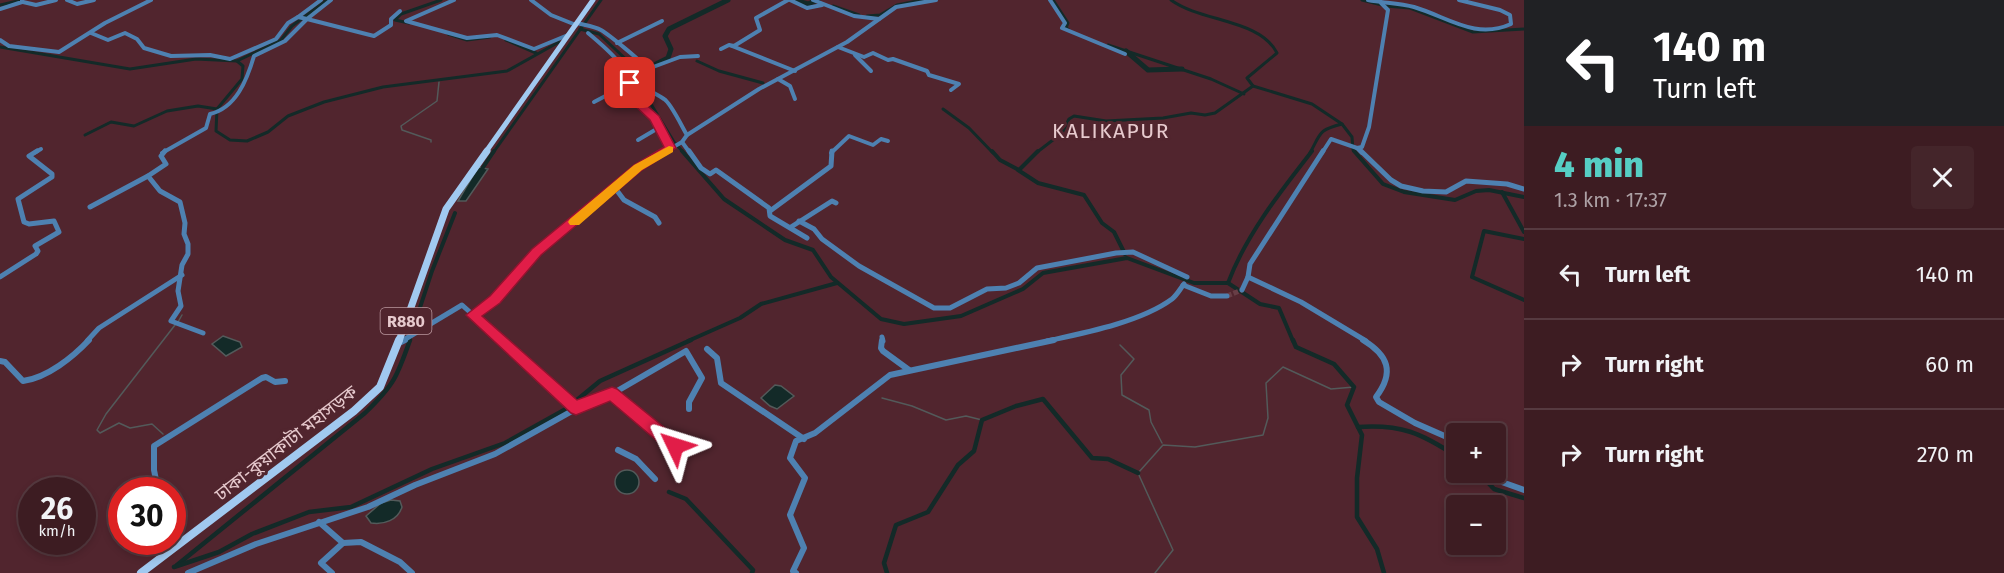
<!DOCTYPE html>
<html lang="en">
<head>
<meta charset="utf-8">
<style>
  body { margin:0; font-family:"Fira Sans","Noto Sans Bengali",sans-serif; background:#44252a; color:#f1f3f6; height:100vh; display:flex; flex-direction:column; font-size:22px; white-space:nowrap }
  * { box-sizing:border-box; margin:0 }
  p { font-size:20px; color:#ada1a5 }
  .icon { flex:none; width:33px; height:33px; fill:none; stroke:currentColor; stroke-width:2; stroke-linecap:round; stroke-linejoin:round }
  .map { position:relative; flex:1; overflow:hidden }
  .panel { display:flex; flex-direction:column; background:#3d1c22; width:480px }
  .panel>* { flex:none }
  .hud { background:#202124; color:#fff; overflow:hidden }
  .tools { position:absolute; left:1446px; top:423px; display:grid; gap:12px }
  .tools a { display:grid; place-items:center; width:60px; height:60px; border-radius:6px; background:#3d1c22; box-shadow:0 3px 9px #0003,0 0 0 2px #563a40; font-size:30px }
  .speed { position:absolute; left:18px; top:477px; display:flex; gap:12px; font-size:30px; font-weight:700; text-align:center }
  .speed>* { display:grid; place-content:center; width:78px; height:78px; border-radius:50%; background:#3d1c22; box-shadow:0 3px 9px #0003,0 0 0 2px #563a40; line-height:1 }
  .speed small { font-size:15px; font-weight:400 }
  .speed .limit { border:9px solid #d22; background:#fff; color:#111 }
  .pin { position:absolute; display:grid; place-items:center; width:51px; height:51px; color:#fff; margin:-26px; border-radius:12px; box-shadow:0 3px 9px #0006 }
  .me { position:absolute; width:66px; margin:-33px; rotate:311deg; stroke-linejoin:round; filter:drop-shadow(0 0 4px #0008) }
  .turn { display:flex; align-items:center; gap:21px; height:126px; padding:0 30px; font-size:27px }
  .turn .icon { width:78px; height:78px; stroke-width:2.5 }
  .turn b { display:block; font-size:42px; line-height:51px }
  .round { display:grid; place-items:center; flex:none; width:63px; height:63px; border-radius:6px; background:#44252a }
  .overview { display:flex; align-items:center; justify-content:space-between; height:102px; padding:0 30px }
  h1 { font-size:36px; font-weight:800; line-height:45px; color:#56cec4 }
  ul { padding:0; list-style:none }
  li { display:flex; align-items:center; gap:18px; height:90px; padding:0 30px; border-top:2px solid #563a40 }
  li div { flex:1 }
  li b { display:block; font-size:22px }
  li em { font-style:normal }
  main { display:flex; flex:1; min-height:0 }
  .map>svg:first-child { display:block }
  .water { fill:#132a28; stroke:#535a5a; stroke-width:1.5 }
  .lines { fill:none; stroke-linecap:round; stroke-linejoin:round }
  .stream { stroke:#535a5a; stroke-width:1.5 }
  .canal-far2 { stroke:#132a28; stroke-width:3 }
  .canal-far1 { stroke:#132a28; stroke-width:4 }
  .canal { stroke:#132a28; stroke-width:4.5 }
  .river { stroke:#132a28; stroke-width:5 }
  .minor-tunnel { stroke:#683e46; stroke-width:5; stroke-dasharray:5 2; stroke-linecap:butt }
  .minor-far2 { stroke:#4e81b1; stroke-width:4 }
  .minor-far1 { stroke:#4e81b1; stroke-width:5 }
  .minor { stroke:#4e81b1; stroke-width:6 }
  .major-far2 { stroke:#a1c9f0; stroke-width:5 }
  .major-far1 { stroke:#a1c9f0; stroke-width:7 }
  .major { stroke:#a1c9f0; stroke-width:8 }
  .route { fill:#e11d48; stroke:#92132f; stroke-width:1.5 }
  .slow { fill:#f59e0b }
  .labels { text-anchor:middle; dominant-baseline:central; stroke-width:6; stroke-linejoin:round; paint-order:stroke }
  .shield { fill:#51252e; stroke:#ba989e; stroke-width:1.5 }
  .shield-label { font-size:16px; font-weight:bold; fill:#e7cace }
  .street-label { font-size:18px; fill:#e7cace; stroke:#51252e }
  .quarter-label { font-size:21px; letter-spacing:1.5px; fill:#e7cace; stroke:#51252e }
</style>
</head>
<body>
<main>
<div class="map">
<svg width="1524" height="573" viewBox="0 0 1524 573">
  <rect width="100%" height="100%" fill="#51252e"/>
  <g class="water">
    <path d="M478,167L488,169L466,201H458Z"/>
    <path d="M223,336L240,342L242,347L226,356L212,344Z"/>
    <path d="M775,385L781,386L794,396L777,409L770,406L761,398Z"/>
    <circle cx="627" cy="482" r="12"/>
    <path d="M391,500L400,501L402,507C398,520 384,525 371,523L366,516L381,503Z"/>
  </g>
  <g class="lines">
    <g class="stream">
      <path d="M431,142V140L402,130L401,126L437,101L439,82"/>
      <path d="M178,322L182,315"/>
      <path d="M1120,345L1134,359L1121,375L1122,395L1149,410L1151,422L1162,443"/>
      <path d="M882,398L912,406L946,420L966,416L982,420"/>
      <path d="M163,434L152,424L130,428L119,423L100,433L97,430L106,414L175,325"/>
      <path d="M1155,573L1173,550L1138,473L1163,445L1195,447L1263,435L1268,418L1266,383L1283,367L1331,389L1354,387"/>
    </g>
    <g class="canal-far2">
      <path d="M327,0L292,26L281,40L237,61L243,66L242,79L217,109L216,131L230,140L247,141L268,132L288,116L324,102L383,87L507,71L559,42"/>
      <path d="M1053,0L1068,23L1066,28L1068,29"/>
      <path d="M1171,0C1201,22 1260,19 1277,53L1247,78L1253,86L1312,104L1342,124C1318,130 1321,133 1310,153"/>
      <path d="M1362,0L1386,6L1410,8L1473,32L1524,29"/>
      <path d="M0,5L22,0"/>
      <path d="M833,6L859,15"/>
      <path d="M867,16L880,15L897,5L922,0"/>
      <path d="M409,23L395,20L401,14L441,0"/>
      <path d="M580,29L599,34L631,64L640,86L674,142L684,153"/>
      <path d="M448,34L467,40L490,37"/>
      <path d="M506,40L536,53"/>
      <path d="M1108,45L1211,79L1244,94"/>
      <path d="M0,47L130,69L196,59L237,61"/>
      <path d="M697,61L719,71L763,83"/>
      <path d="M943,109L969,128L993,153"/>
      <path d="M1342,124L1352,137L1353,150L1356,153"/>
      <path d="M85,135L111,122L134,126L167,111L198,106L217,109"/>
      <path d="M493,153L601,0"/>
      <path d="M1036,153L1062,133L1069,119L1074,116L1106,121L1163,118L1191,113L1205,115L1215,113L1253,86"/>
    </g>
    <g class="canal-far1">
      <path d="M682,151L724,199L785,240L813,250L831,277L881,319L904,324L961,316L1023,289L1043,273L1127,258L1194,283H1228C1246,235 1280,192 1312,151"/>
      <path d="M992,151L1000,160L1019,170L1038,151"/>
      <path d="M1354,151L1383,184L1404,192L1455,200L1476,191L1489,190L1524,197"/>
      <path d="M1018,170L1038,183L1084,195L1102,223L1114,232L1125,254"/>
      <path d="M480,172L494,151"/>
      <path d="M1502,192L1524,232"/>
      <path d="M1524,239L1484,231L1472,277L1524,300"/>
      <path d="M1228,283L1260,304L1279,308L1293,341"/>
      <path d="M409,341L432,271L455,213"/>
      <path d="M688,341L740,318L761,304L837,283"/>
    </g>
    <g class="canal">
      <path d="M1293,340L1296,347L1334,364L1354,387L1347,405L1362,435L1357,478V517L1377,549L1384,573"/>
      <path d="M1358,427C1401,424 1421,433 1456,456"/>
      <path d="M1478,472L1494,489L1524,498"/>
      <path d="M669,492L686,499L753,570L752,573"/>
      <path d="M177,565L365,413C394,385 397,377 410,340"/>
      <path d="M174,567L219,552L252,534L309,512L351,507L432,469L505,443L566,409L600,381L691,340"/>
      <path d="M887,573L884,563L896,525L928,512L958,465L974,451L982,420L1016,406L1043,399L1092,458L1108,459L1138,473"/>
    </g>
    <g class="river">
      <path d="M794,0L808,4L818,0"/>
      <path d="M1126,51L1148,70L1182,69"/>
      <path d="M633,69L654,65L668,58L671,49L665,36L669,29L728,0"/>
    </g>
    <path class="minor-tunnel" d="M1227,296L1242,290"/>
    <g class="minor-far2">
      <path d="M67,0L77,4L94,0"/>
      <path d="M454,0L406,21L467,38L497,35L534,49L568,35"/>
      <path d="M531,0L551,15L576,25"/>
      <path d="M790,0L807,8L822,5"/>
      <path d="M813,0L854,16L879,19"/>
      <path d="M1050,0L1065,23L1062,28L1125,54"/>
      <path d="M1368,0C1383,3 1399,3 1414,7C1448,17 1475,40 1511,24L1510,15L1500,10L1459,0"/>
      <path d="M23,2L36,5L56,0"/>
      <path d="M0,9L22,2V0"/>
      <path d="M307,19L374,36L391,25V19L400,11"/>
      <path d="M307,19L331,0"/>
      <path d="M577,23C584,25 594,26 601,30C608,34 644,63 646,68C636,89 651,90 664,99C671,103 682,127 687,135L682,142L663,153"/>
      <path d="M91,33L108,40L125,33L137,39L144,48L171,56L210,55L230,59L276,39L288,23L298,17"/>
      <path d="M588,33C612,53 631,69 636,102L655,118L670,148"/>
      <path d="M0,40L9,46L59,52L105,23L151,0"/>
      <path d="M617,43L662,21"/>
      <path d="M732,46L795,71"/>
      <path d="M838,47L864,57L873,53L888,60L893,59L927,71L929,75L959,84L951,90"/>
      <path d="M721,49L729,45L734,46L760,30L756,18L788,0"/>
      <path d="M855,55L871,71"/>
      <path d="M645,70L680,57L698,56"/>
      <path d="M778,79L790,86L795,99"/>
      <path d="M594,102L630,83"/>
      <path d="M687,135L759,89L847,42L896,7L936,0"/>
      <path d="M638,140L660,127"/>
      <path d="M682,142L690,153"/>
      <path d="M1357,148L1362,147L1369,127L1388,10L1381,3"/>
      <path d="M34,153L41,149"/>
      <path d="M162,153L206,128L210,114C236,108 247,80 254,56L285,41L307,19L298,17L321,0"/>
      <path d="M831,153L849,136L873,145L881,139L888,141"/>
      <path d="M1322,153L1331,139L1357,148L1362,153"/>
    </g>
    <g class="minor-far1">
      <path d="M165,151L161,156L166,164L148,176L160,191L180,202L185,223L184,234L188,244V254L182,265L178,291L181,306L171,321L203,333"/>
      <path d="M689,151L701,168L710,174L716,170L769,208L770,216L807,238"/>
      <path d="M1361,151L1391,180L1401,186L1423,191L1446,192L1466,181L1507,184L1524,189"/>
      <path d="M615,188L624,200L655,217L659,223"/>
      <path d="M90,207L148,176"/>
      <path d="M770,211L831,166L832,151"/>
      <path d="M799,221L814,229L822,239L859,266L934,308H950L987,289L1006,288L1019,283L1037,268L1116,253L1133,252L1187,277"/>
      <path d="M791,227L832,201L836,203"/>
      <path d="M0,277L36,254L38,251L35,246L59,232L54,221L29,224L24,222L18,199L52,177V174L29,156L37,151"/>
      <path d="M1248,277L1250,264L1323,151"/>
      <path d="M1183,285L1211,296H1227"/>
      <path d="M1242,290L1248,277L1301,302L1366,341"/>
      <path d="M473,315L495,299L537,252L638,167L665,151"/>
      <path d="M882,337L883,341"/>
      <path d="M87,341L99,328L182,275"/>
      <path d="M402,341L462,305L502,341"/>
      <path d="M1047,341C1084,333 1141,322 1172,299C1177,295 1180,289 1184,284"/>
    </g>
    <g class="minor">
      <path d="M500,340L576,409"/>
      <path d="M882,340L881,348L883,351L909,370"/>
      <path d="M1363,340C1388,355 1395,372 1376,397L1379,402L1415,423L1456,441"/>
      <path d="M399,343L405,340"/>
      <path d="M707,349L717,358L721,383L804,439"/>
      <path d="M0,361L5,362L23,381C47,378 73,357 89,340"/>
      <path d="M612,394L675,446"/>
      <path d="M618,450L636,459L655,479"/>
      <path d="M1496,472L1499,481L1524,490"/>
      <path d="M158,490L154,470V446L262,378L266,377L275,382L285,381"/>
      <path d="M319,522L343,543L321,563L332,573"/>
      <path d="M343,543L361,542L400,562L412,573"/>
      <path d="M188,573L256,544L368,507L415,485L495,454L590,401L612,394L686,351L702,378L689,402V409"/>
      <path d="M796,573L793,571L804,548L790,515L805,478L790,458L796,441L815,433L890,375L1054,340"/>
    </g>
    <path class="major-far2" d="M485,153L593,0"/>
    <path class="major-far1" d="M399,341L446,209L487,151"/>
    <path class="major" d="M141,573L354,411L380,387L399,340"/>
  </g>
  <path class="route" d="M630,80C638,82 643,94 642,101L659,116L676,148L642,170L541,255L500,303L482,316L577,400L612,387L617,389L681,441L683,446L681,451L675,453L669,451L610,401L576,415L571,413L466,315L490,296L532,249L634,165L664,147L650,120L631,102L632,96L625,83Z"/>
  <path class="slow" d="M669,146L673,147V152L642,170L579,225H570L568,222L570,219L634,165Z"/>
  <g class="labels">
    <rect class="shield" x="380.5" y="308" width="51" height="26" rx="4.5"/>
    <g class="shield-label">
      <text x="406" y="321">R880</text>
    </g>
    <g class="street-label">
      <text transform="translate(286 443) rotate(-38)">ঢাকা-কুয়াকাটা মহাসড়ক</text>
    </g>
    <g class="quarter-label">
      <text x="1111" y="131">KALIKAPUR</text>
    </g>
  </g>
</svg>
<div class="tools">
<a>+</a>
<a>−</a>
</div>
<div class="speed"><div>26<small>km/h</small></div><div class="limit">30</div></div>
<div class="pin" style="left:630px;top:83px;background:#d93025"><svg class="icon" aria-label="arrive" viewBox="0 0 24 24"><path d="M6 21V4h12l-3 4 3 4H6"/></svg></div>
<svg class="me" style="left:675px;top:446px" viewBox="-20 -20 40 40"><path d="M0-17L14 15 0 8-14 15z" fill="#e11d48" stroke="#fff" stroke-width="4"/></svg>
</div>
<section class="panel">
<div class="hud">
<div class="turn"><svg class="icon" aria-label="left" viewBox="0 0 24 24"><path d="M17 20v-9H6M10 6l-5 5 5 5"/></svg><div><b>140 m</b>Turn left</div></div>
</div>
<div class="overview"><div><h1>4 min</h1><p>1.3 km · 17:37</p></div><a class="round"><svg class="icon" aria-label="close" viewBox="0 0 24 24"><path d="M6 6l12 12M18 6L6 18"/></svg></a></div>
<ul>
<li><svg class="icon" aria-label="left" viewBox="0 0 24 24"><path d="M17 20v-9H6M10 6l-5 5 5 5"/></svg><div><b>Turn left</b></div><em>140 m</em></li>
<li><svg class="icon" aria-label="right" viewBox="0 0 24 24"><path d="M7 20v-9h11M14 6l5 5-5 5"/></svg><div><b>Turn right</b></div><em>60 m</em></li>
<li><svg class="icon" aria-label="right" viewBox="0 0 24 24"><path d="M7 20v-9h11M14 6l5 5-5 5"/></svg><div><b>Turn right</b></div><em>270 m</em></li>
</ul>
</section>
</main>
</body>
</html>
